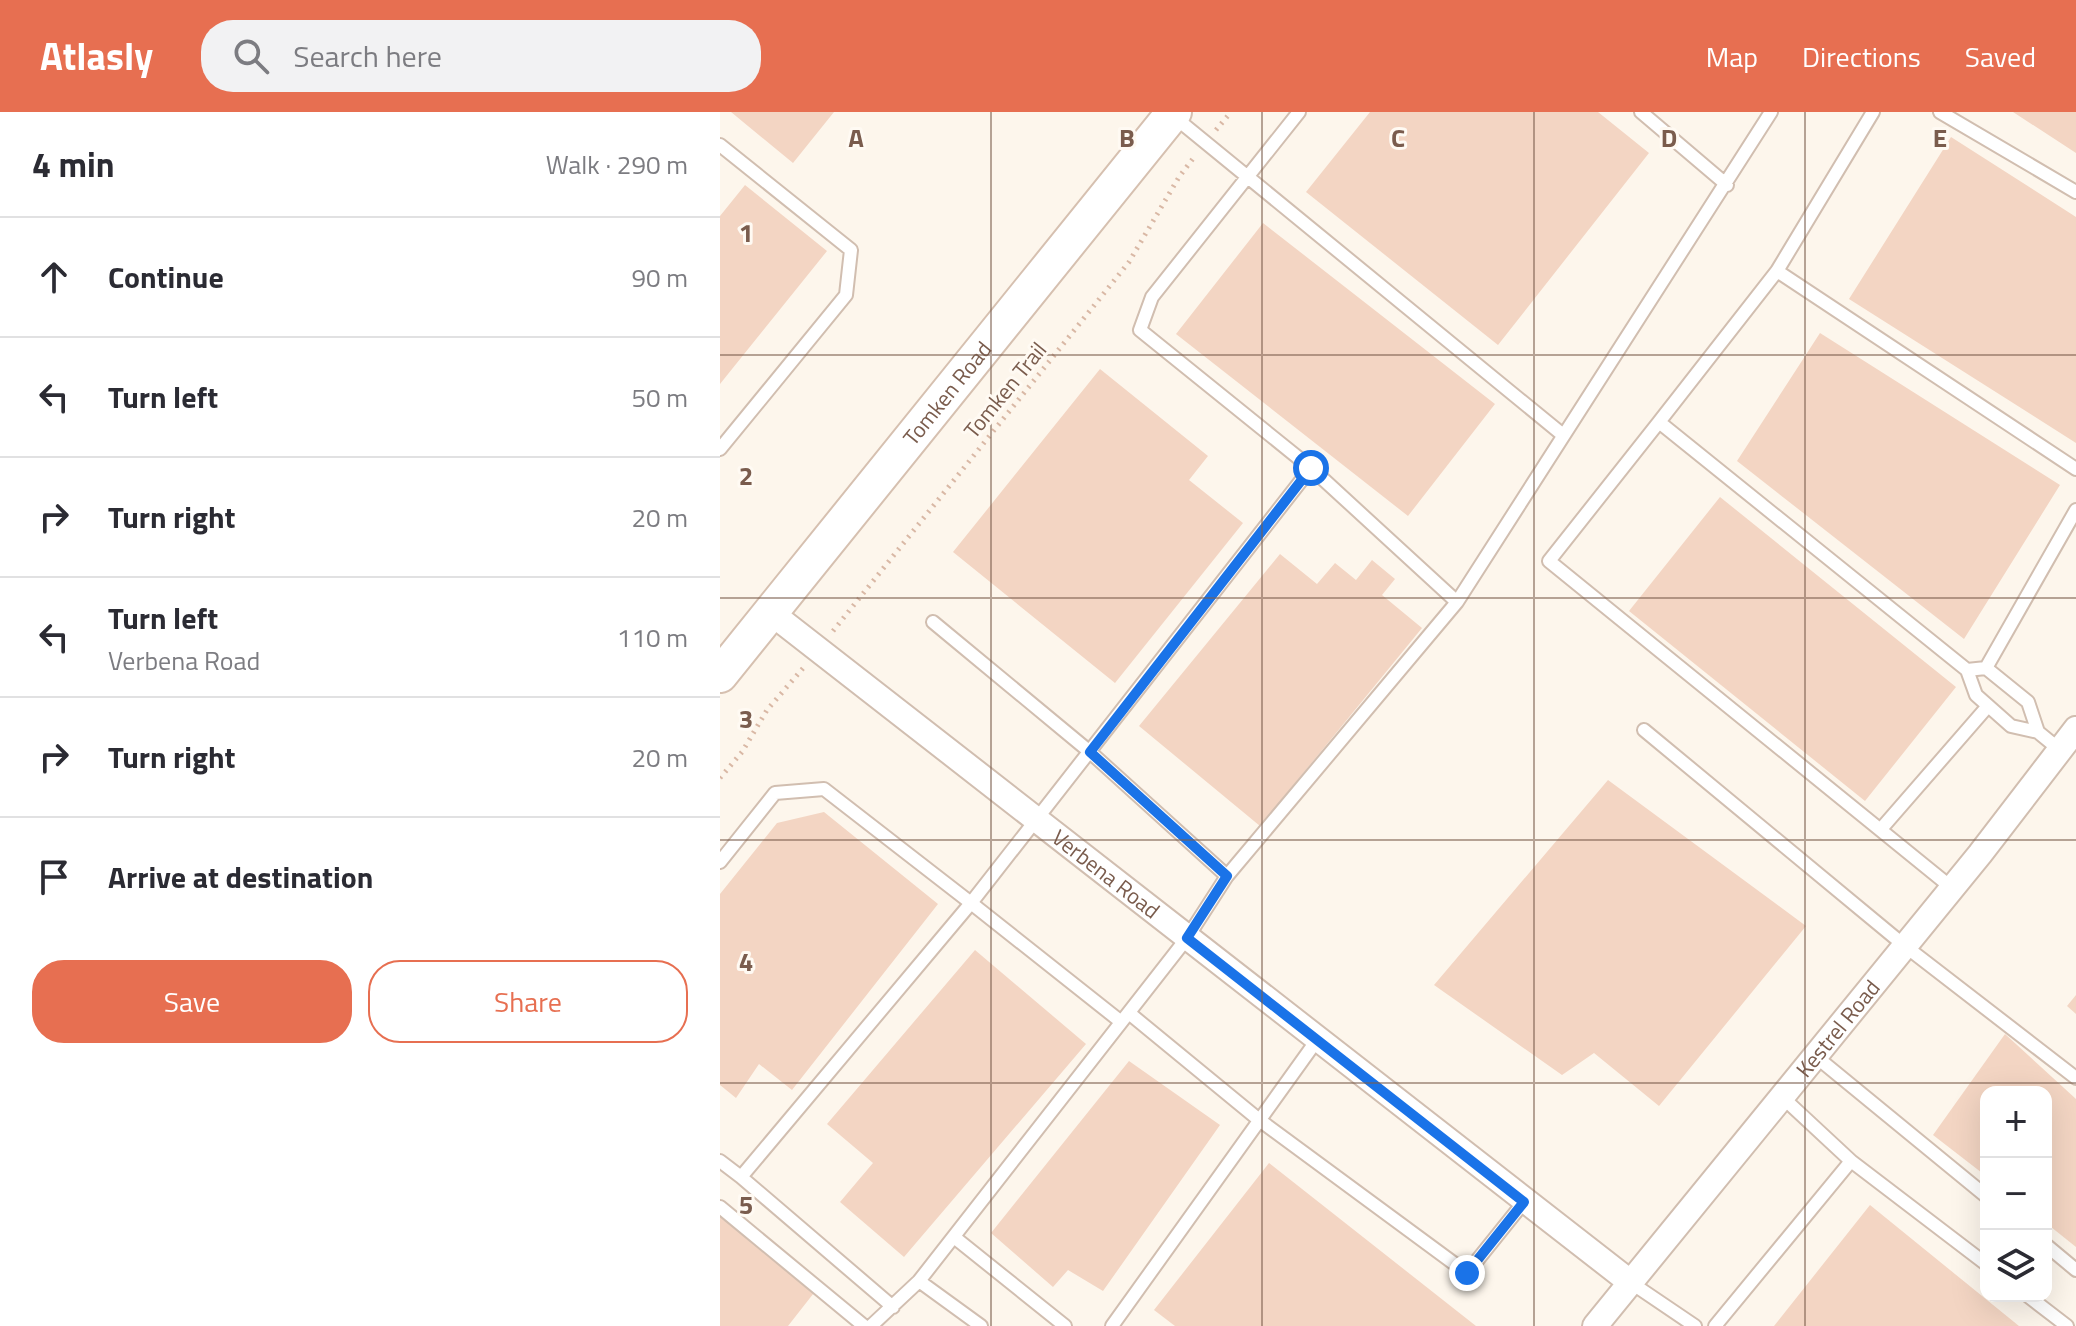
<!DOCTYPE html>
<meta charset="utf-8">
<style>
body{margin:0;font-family:"Titillium Web",sans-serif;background:#f2f2f3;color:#2b2b33}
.controls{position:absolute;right:24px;bottom:24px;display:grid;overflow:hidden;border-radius:16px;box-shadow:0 8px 32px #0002}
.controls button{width:72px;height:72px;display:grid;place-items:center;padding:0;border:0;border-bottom:2px solid #e1e1e2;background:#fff;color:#2b2b33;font:40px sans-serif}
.stop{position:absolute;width:24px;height:24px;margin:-18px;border:6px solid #1a73e8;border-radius:50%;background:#fff}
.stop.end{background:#1a73e8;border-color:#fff;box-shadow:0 2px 8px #0008}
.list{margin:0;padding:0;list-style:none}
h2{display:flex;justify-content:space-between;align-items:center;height:104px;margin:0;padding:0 32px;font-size:34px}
h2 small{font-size:26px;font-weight:400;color:#7c7c81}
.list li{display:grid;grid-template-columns:52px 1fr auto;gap:24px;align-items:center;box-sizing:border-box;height:120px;padding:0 32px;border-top:2px solid #e1e1e2}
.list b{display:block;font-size:30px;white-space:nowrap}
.list p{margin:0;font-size:26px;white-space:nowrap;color:#7c7c81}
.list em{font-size:26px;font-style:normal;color:#7c7c81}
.actions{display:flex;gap:16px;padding:24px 32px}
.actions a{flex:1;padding:18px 0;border:2px solid #e76f51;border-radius:32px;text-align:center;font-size:28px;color:#e76f51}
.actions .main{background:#e76f51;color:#fff}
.icon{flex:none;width:44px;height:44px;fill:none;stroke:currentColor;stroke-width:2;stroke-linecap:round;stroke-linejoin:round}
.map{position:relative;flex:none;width:1356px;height:1214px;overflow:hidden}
header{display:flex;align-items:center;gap:48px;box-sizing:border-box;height:112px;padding:0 40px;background:#e76f51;color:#fff}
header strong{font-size:38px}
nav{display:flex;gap:44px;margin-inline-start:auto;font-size:28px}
.search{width:560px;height:72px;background:#f2f2f3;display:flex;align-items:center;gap:20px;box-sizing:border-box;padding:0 28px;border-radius:32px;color:#7c7c81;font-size:30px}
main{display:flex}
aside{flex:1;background:#fff}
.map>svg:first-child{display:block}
.building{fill:#f3d5c3}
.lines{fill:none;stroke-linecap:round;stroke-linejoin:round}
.lane-casing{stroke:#d1beb0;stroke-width:16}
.street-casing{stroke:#d1beb0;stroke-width:28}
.secondary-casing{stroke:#d6c0b0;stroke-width:38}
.path{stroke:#d9b8a5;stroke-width:5;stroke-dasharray:2 6;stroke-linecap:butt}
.lane{stroke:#fff;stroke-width:12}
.street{stroke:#fff;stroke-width:24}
.secondary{stroke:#fff;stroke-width:34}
.route{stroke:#1a73e8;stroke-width:10}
.grid{fill:none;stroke:#7a5c4d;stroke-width:2;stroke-opacity:0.55}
.labels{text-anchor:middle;stroke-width:6;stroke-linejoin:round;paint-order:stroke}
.street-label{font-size:22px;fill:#7a5c4d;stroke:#fffaf3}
.grid-label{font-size:26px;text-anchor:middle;font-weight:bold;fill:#7a5c4d;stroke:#fffaf3;stroke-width:6;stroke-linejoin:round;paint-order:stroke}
</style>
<header>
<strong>Atlasly</strong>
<div class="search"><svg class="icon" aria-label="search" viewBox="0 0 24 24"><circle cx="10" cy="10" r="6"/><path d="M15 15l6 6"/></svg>Search here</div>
<nav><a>Map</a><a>Directions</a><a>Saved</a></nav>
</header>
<main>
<aside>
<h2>4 min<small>Walk · 290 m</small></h2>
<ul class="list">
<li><svg class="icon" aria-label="ahead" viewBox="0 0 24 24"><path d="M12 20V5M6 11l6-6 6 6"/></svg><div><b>Continue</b></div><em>90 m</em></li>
<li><svg class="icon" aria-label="left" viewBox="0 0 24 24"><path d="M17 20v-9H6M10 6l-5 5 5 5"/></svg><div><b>Turn left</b></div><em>50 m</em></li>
<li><svg class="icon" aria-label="right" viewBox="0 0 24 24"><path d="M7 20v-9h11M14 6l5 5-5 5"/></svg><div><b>Turn right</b></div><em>20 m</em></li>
<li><svg class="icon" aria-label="left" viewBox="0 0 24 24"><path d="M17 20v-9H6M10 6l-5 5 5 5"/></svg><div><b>Turn left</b><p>Verbena Road</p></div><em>110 m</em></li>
<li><svg class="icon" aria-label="right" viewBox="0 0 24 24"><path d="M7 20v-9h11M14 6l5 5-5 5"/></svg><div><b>Turn right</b></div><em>20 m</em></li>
<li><svg class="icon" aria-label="arrive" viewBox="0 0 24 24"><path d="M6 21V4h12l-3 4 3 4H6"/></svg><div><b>Arrive at destination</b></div></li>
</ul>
<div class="actions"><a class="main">Save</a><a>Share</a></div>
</aside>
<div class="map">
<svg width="1356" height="1214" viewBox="0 0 1356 1214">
<rect width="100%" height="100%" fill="#fdf6ec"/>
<path class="building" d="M11,0H114L73,51Z
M650,0H878L929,41L778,233L586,80Z
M1293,0H1356V41Z
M1231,25L1356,105V331L1129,187Z
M25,73L107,139L0,272V104Z
M543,111L775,292L688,404L456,222Z
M1100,221L1340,373L1244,527L1017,349Z
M380,257L488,344L469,368L523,411L395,571L233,440Z
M1000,385L1236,575L1145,689L909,499Z
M560,442L597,472L615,451L636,468L652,448L675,467L662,483L702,516L540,714L419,614Z
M888,668L1086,814L939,994L874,941L842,963L714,873Z
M104,700L218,792L72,978L39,952L16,986L0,973V782L57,711Z
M255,838L366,932L184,1145L120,1090L153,1051L107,1012Z
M1356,883V902L1347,894Z
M1285,922L1356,987V1135L1326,1111V980H1266V1064L1213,1023Z
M409,949L500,1013L383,1179L348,1158L333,1175L271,1121Z
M549,1051L756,1214H455L434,1198Z
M1150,1093L1299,1214H1054Z
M0,1103L97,1177L68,1214H0Z"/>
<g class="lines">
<defs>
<path id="lane" d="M921,0L1007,73
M1220,0L1356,80
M452,3L843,323
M0,33L131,138L126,183L0,337
M1057,159L1356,357
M939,310L1057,159L1153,0
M737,490L1051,0
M213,510L370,640L507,764
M1266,556L1356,398
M924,618L1185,834L1356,966
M1318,620L1308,590L1266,556L1247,558L1256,583L1291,614L1318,620L1340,638
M1161,717L1268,594
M0,750L55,681L104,677L251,791L21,1065L0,1049
M1232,776L829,449L939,310L1247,558
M409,901L538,1007L747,1161L804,1090
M400,909L251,791L591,356L420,218L432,185L579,0
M1094,943L1266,1084
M1131,1049L1266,1152
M21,1065L173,1195
M0,1095L144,1214
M234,1125L345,1214
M1326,1133L1356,1158
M199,1169L261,1214
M910,1170L975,1214
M1308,1184L1347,1214
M151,1214L199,1169L467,826L507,764L737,490L591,356
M392,1214L597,928
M995,1214L1131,1049L1060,983"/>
<g id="street">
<path id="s1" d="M50,500L910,1170"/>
<path id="s2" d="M875,1214L1260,742L1356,617"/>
</g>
<g id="secondary">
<path id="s3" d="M0,563L454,0"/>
</g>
</defs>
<use href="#lane" class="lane-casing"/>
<use href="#street" class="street-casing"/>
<use href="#secondary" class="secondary-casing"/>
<path class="path" d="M496,18L511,0
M113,519L409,150L459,65L475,44
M0,666L22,640L47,598L84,555"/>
<use href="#lane" class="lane"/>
<use href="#street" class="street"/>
<use href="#secondary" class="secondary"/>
</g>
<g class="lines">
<path class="route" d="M591,356L370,640L507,764L467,826L804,1090L747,1161"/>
</g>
<path class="grid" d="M271,0V1214M542,0V1214M814,0V1214M1085,0V1214M0,243H1356M0,486H1356M0,728H1356M0,971H1356"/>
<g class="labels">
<g class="street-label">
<text transform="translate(285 278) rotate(-51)" y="8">Tomken Trail</text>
<text dy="8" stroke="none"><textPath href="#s3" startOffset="362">Tomken Road</textPath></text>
<text dy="8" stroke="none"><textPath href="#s1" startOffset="426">Verbena Road</textPath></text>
<text dy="8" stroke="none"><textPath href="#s2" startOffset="384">Kestrel Road</textPath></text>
</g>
</g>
<g class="grid-label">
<text x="136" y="35">A</text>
<text x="407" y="35">B</text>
<text x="678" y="35">C</text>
<text x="949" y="35">D</text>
<text x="1220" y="35">E</text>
<text x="26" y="130">1</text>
<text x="26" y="373">2</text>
<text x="26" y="616">3</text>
<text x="26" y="859">4</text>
<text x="26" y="1102">5</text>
</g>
</svg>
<div class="controls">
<button>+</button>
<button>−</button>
<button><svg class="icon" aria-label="layers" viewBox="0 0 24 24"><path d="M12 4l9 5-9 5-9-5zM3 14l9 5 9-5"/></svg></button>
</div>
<div class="stop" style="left:591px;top:356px"></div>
<div class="stop end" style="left:747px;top:1161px"></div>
</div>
</main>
